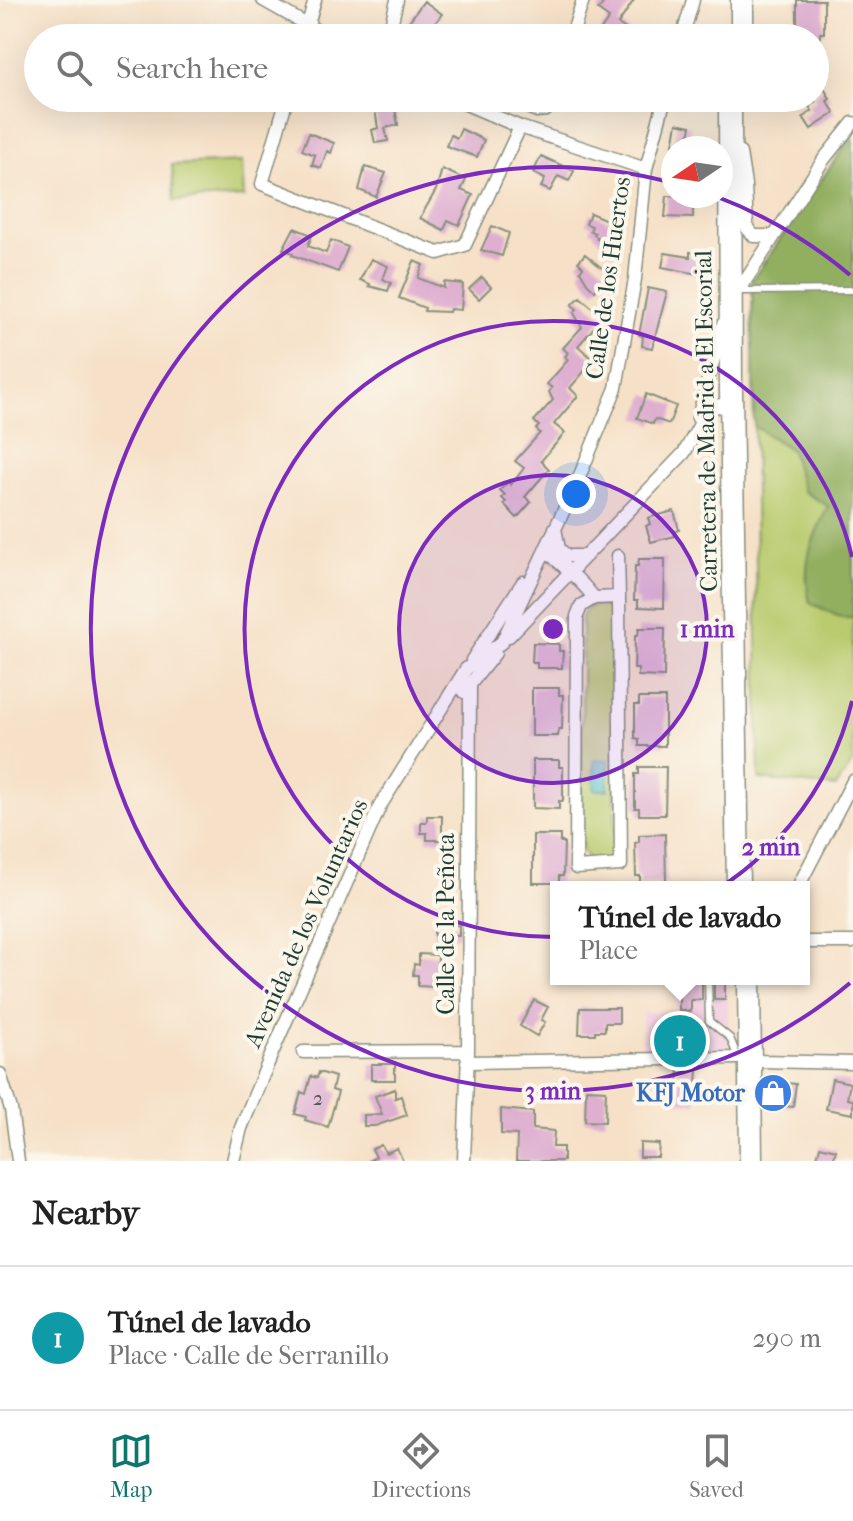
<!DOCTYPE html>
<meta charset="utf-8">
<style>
body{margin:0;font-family:"IM FELL French Canon",serif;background:#f2f2f2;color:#222}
.compass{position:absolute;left:661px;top:136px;width:72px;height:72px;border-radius:50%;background:#fff;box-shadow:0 8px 32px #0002;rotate:257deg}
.you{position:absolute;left:576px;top:494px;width:28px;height:28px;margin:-20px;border:6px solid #fff;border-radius:50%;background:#1a73e8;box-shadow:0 0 0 12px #1a73e833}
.badge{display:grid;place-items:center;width:52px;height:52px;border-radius:50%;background:#0f766e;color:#fff;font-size:26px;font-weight:700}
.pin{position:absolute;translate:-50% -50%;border:4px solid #fff;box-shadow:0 2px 8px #0006}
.popup{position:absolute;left:550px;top:881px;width:260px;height:104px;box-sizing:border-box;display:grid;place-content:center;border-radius:0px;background:#fff;filter:drop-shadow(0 2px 6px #0005);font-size:26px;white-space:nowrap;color:#767676}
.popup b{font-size:30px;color:#222}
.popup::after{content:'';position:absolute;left:50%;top:100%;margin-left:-16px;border:16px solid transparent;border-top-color:#fff}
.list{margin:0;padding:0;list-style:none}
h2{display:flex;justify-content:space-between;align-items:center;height:104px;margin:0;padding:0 32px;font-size:34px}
h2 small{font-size:26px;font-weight:400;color:#767676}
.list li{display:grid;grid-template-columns:52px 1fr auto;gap:24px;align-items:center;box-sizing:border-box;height:144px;padding:0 32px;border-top:2px solid #e0e0e0}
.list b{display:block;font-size:30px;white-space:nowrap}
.list p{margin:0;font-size:26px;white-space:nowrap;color:#767676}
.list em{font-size:26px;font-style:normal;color:#767676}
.icon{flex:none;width:44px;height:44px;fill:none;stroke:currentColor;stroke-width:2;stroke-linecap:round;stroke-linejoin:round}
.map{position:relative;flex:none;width:853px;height:1161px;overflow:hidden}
.search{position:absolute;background:#fff;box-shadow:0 8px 32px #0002;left:24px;right:24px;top:24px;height:88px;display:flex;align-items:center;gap:20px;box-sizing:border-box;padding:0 28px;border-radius:44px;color:#767676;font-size:30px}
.sheet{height:248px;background:#fff}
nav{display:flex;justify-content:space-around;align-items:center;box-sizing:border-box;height:112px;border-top:2px solid #e0e0e0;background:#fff;font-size:22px;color:#767676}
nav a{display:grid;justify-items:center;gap:4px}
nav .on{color:#0f766e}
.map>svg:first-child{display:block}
.built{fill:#f2cfe1}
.green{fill:#b9cb6e;stroke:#6c8451;stroke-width:2}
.forest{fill:#92af61;stroke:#58764a;stroke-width:2}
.water{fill:#4ebcc4;stroke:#367c7c;stroke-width:2}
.building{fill:#deafd0}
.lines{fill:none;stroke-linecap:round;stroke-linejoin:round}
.lane-casing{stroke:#8a8f7e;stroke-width:9}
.street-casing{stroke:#8a8f7e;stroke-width:15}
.highway-casing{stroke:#8a8f7e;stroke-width:25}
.lane{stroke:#fff;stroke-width:6}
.street{stroke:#fff;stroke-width:12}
.highway{stroke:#fff;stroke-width:22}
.ring{fill:none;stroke:#7b2cbf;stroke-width:4}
.labels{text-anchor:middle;stroke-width:8;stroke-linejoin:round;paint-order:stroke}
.number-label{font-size:20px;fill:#4f5a5b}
.street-label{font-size:24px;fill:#1f3d34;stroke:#fbf7ec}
.shop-label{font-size:24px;font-weight:bold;fill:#366cbe;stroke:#fbf7ec;text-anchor:end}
.centre{fill:#7b2cbf;stroke:#fbf7ec;stroke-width:4}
.ring-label{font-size:24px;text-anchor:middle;font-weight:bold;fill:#7b2cbf;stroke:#fbf7ec;stroke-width:8;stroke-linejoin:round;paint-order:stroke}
</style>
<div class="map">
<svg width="853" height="1161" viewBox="0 0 853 1161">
<rect width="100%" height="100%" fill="#fbf7ec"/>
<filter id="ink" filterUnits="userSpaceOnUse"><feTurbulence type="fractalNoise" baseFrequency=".0125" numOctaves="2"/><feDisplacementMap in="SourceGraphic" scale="16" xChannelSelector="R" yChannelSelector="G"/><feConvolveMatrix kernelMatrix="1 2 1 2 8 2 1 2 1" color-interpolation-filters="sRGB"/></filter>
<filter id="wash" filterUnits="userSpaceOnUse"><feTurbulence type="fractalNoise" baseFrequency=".006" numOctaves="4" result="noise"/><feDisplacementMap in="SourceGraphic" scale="32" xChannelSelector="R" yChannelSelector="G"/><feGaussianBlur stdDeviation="1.8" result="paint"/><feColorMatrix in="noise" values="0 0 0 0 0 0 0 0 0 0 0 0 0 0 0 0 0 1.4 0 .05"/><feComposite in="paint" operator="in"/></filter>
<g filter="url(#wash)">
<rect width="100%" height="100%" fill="#f6e1c8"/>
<path class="built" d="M674,979H728V1050H642V1013L675,1011Z"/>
<path class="green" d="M853,134V762L836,787L759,779L752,280Z
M242,162L244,197L174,201L172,165Z
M598,604L609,608L615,617V848L607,862L591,863L582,850V617L587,608Z"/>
<path class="forest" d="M853,134V617H842L810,603C801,563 811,542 828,506L803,491L791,450L754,426L752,280Z"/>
<path class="water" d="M594,760H609L608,790H594Z"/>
<g id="blocks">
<path class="building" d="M606,0H634L618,24L629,31L624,38H595L609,18L598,10Z
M797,0H824V33H820V38H797Z
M424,1L442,14L424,38H397Z
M824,88L830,99L827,101L835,113L811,129L803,117L812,111L809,106L815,102V94Z
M376,98H393L398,125L385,128L388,141L375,143L372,130L378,128L375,110L378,109Z
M677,123L691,126L687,147L673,145Z
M461,129L484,140L477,157L446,146L451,135L457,138Z
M309,133L334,143L331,153L327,151L321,168L312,165L315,155L302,150Z
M541,156L574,171L569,181L558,176L550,191L541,187L545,179L533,173Z
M365,167L386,173L376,197L359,190Z
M442,169L466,180L461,190L473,195L459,225L448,220L444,230L420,218L436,190Z
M667,196H693V218L665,217Z
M590,213L619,225L611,245L597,239L599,238L594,235L595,233L590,231L592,226L586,224Z
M492,226L509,233L502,256L481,250Z
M294,228L312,235L308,246L326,253L331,240L348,247L338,272L292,255L293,253L283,249Z
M690,252L702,254L698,274L662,267L665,253L690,257Z
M585,254L609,274L595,291L587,283L580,271L583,267L578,262Z
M371,259L388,266L383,279L391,283L388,291L369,286L370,284L360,280Z
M414,261L423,265L418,278L444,288V282L463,284L461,310L450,309L449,312L424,311L425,308L399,298Z
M482,277L491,287L479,299L469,289Z
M648,288L667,292L652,348L642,346L643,336L639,335Z
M580,297L603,317L578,346L594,360L570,388L578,396L554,424L565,433L541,461L549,469L525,497L531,502L517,518L504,504L506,502L502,498L505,495L500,490L508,482L511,485L524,468L515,461L540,433L536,429L539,426L534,421L553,400L549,392L552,388L547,384L568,360L565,356L568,353L563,348L582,327L574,313L577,309L572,305Z
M646,394L676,406L669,424L655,419L653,424L637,418Z
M674,511L679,530L674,532L675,536L651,542L646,526L650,524L648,518Z
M639,559H665L664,608L638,607V600H634L635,566H638Z
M639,628H665L664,677L638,676V669H634L635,635H638Z
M533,643L559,644V651H563L562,668H537V663H532Z
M532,688H559V695H563L562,729H559L558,736H532Z
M639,698H665V746H639V739L635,738V705H639Z
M533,760H559V767H563V801H559V809L533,808Z
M639,767H666L665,815H639V808H635V774H639Z
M427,816H442V840H427V833H421V822H427Z
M665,834L666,883L640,884V876H636L635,843L639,842V835Z
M533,835H560V842H564L563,876H559V883H533Z
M459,925V936L434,935V926Z
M419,954L438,955L437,987L418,986V975H413L414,964L419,965Z
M683,979H702V1000H691V1011H679V986L683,987Z
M714,979H725V1000H714Z
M534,1000L548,1007L541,1020L545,1022L537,1036L520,1026Z
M580,1008H619V1023H605V1031H595V1034H579Z
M664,1035H696V1046H664Z
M371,1064H395V1080H371Z
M679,1068H698L696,1103L677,1102Z
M319,1072L335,1077L332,1090L338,1092L328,1127L305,1120L306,1117L295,1114L301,1092L306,1094L311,1076L317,1078Z
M832,1079L850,1083L847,1099L853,1100V1114L826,1109Z
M785,1083L796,1084L793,1107L782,1106Z
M395,1089V1098L401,1096L407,1115L375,1126H364V1115L382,1114L375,1096Z
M586,1089L606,1090L605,1122L585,1121Z
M501,1109L533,1112V1129L554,1131L553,1147H563V1161H516L517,1135L501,1134Z
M640,1143L659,1144L658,1157H640Z
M381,1145L386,1153L397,1148L403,1161H368L376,1157L372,1149Z
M820,1146L836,1150L833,1161H816Z"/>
</g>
</g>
<g filter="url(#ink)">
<use href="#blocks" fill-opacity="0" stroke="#8a8f7e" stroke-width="2"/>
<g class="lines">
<defs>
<path id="lane" d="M742,291L853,290
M708,979L709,1021L730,1038L738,1058"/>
<path id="street" d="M263,0L330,38
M304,38L315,0
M388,38L397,0
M571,38L583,0
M682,38L693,0
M287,98L262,184L438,253L465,245L520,127
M452,98L520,127L646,169
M505,98L537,111L546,110L553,98
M740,153L745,185L747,228L754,236H772
M742,286L824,159L853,123
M698,418L723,324
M555,528L559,549L567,556H586
M545,549C562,566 580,578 594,598L581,606L577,616L576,868L621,865L619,597L594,598
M618,556L619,597
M509,636L684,453L708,410L720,405L730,413
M472,660L523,582
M464,692L495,653
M798,887L853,781
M804,942H853
M303,1052L468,1051
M749,1054L760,1061L853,1063
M467,1062L738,1058
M0,1074L11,1109L18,1161
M233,1161L241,1128L273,1051L380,806L466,669L502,642L578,480L616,388L635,279L646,169L665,98
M464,1161L468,1051L470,686"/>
<path id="highway" d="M742,38V0
M730,98L731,391L738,887
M749,979L751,1161"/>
</defs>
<use href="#lane" class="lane-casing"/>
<use href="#street" class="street-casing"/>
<use href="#highway" class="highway-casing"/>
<use href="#lane" class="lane"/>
<use href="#street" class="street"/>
<use href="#highway" class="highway"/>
</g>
</g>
<circle cx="553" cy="629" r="154" fill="#7b2cbf" fill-opacity=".12"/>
<g class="ring">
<circle cx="553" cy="629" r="154"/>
<path d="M852 701A308 308 0 1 1 852 557"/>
<path d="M850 983A462 462 0 1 1 673 183M715 196A462 462 0 0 1 850 275"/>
</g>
<defs>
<symbol id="shop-disc" viewBox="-11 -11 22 22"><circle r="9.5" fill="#3f7fe0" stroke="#fbf7ec"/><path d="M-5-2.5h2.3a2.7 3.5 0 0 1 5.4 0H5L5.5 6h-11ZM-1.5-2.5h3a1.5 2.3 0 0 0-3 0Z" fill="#fff"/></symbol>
</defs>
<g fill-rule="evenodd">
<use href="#shop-disc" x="751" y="1071" width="44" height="44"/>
</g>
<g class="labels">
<g class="number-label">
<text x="318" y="1105">2</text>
</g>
<g class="street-label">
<text transform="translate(608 278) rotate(-82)" y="8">Calle de los Huertos</text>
<text transform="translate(706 421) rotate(-91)" y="8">Carretera de Madrid a El Escorial</text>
<text transform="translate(306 923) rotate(-66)" y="8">Avenida de los Voluntarios</text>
<text transform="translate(446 924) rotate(-90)" y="8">Calle de la Peñota</text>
</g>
<g class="shop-label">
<text x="745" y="1101">KFJ Motor</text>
</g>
</g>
<circle cx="553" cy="629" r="12" class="centre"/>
<g class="ring-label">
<text x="707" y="637">1 min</text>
<text x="771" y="855">2 min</text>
<text x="553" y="1099">3 min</text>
</g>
</svg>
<svg class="compass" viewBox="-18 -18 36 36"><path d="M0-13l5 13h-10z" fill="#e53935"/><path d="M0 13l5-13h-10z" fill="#767676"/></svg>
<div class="you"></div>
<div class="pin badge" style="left:680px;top:1041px;background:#0f9aa8">1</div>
<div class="popup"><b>Túnel de lavado</b>Place</div>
<div class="search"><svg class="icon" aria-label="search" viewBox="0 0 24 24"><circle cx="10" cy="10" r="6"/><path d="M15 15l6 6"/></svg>Search here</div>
</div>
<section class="sheet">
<h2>Nearby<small></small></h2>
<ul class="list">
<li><span class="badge" style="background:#0f9aa8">1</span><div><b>Túnel de lavado</b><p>Place · Calle de Serranillo</p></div><em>290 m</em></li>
</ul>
</section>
<nav>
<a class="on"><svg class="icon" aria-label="map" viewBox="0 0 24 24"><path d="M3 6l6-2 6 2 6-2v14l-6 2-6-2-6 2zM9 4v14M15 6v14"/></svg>Map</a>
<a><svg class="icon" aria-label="directions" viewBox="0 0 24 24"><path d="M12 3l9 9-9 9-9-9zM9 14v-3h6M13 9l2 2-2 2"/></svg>Directions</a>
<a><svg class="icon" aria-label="saved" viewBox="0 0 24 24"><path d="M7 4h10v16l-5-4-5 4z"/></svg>Saved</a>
</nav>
